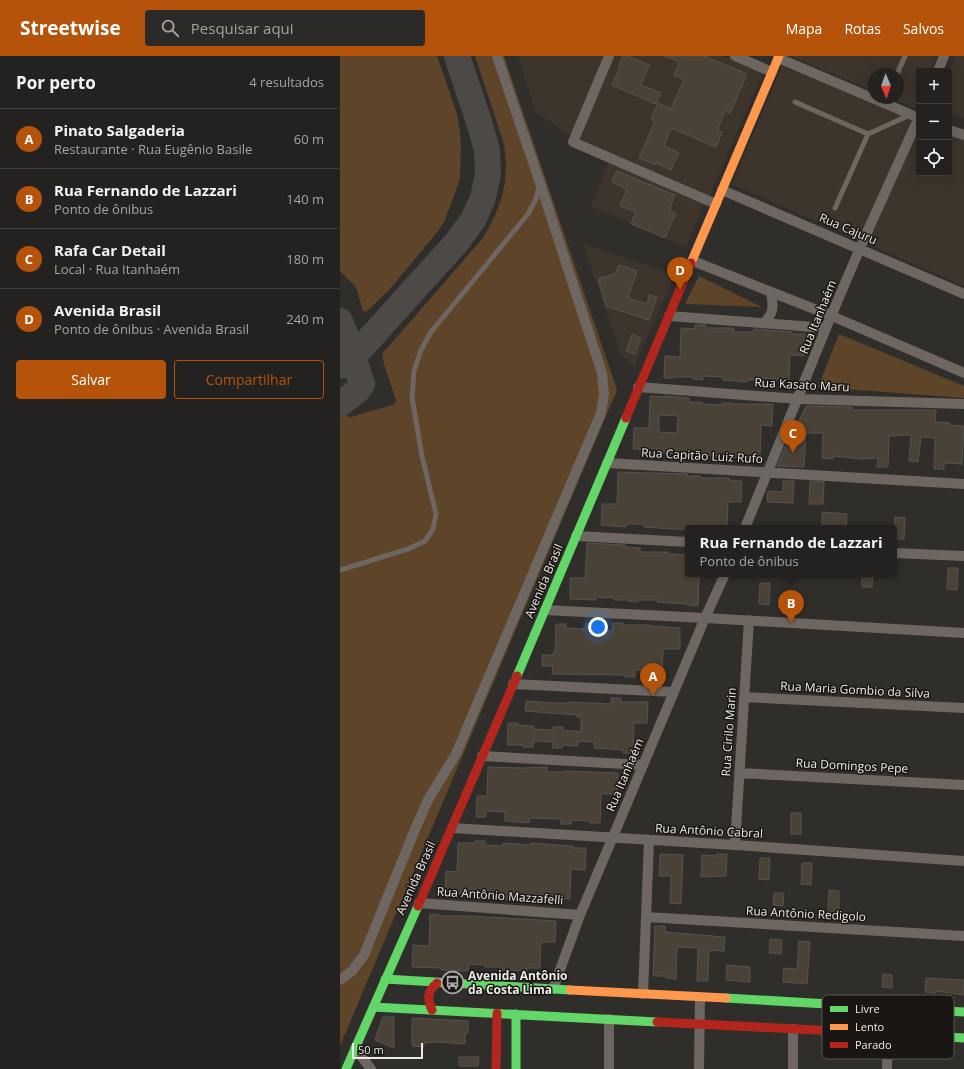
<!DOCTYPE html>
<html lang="pt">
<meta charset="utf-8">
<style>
body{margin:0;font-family:"Open Sans",sans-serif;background:#2c2a29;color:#f1f3f6}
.controls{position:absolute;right:12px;top:12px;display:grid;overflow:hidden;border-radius:4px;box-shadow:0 4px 16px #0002}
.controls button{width:36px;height:36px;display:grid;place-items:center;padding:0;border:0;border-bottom:1px solid #413f3e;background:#242220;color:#f1f3f6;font:20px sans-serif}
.compass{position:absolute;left:528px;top:12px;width:36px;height:36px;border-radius:50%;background:#242220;box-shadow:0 4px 16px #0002;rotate:178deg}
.scale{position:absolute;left:12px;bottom:10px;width:71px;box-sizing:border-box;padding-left:4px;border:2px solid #ece9e6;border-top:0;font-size:11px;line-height:14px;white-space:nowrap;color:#ece9e6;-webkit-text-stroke:3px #191614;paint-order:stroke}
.you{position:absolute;left:258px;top:571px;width:14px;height:14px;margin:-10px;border:3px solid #fff;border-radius:50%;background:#1a73e8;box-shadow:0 0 0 6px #1a73e833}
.badge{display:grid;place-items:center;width:26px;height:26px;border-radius:50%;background:#b45309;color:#fff;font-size:13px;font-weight:700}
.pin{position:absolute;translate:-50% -33px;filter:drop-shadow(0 1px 2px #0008)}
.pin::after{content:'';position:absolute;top:21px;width:14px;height:12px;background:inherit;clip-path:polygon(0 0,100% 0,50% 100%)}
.popup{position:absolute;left:345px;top:469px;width:212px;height:52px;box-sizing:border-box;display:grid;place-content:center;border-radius:4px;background:#242220;filter:drop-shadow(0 1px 3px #0005);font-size:13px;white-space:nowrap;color:#a3a4a5}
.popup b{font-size:15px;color:#f1f3f6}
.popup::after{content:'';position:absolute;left:50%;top:100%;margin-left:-8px;border:8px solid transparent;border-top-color:#242220}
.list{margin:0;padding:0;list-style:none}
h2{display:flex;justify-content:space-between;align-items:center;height:52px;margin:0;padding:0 16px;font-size:17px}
h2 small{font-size:13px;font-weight:400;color:#a3a4a5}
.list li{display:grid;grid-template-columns:26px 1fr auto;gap:12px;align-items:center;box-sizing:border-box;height:60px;padding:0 16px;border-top:1px solid #413f3e}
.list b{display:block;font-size:15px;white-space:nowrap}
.list p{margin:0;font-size:13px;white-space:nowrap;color:#a3a4a5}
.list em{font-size:13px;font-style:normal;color:#a3a4a5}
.actions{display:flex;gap:8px;padding:12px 16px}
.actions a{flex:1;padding:9px 0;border:1px solid #b45309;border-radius:4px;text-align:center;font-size:14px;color:#b45309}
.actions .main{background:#b45309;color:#fff}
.icon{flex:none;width:22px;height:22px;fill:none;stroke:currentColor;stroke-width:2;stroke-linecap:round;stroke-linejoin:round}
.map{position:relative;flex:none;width:624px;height:1013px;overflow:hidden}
header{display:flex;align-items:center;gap:24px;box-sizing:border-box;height:56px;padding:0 20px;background:#b45309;color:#fff}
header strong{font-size:19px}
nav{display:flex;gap:22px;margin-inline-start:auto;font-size:14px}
.search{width:280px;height:36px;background:#2c2a29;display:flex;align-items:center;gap:10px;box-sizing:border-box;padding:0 14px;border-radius:4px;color:#a3a4a5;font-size:15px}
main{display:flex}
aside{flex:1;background:#242220}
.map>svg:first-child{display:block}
.built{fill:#3d342c}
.green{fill:#5e4429}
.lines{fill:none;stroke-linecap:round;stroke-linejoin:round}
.taxiway{stroke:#4c4946;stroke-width:26}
.building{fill:#4a4237;stroke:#555351;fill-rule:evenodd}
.lane{stroke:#6e6761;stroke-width:5}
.street{stroke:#6e6761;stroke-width:10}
.fast{stroke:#63d668;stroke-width:9}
.slow{stroke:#ff974d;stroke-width:9}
.jam{stroke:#b3261e;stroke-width:9}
.labels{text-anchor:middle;stroke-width:3;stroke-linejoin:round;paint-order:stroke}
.street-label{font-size:12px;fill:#ece9e6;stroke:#191614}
.poi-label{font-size:12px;font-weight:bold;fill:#ece9e6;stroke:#191614;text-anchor:start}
.key{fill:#191614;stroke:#585553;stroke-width:1}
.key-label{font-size:11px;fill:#ece9e6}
</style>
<header>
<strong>Streetwise</strong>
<div class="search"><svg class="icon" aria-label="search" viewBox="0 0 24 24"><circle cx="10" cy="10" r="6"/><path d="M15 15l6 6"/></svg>Pesquisar aqui</div>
<nav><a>Mapa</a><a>Rotas</a><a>Salvos</a></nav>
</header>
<main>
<aside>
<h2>Por perto<small>4 resultados</small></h2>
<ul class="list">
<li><span class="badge">A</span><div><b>Pinato Salgaderia</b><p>Restaurante · Rua Eugênio Basile</p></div><em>60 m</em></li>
<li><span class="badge">B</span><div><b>Rua Fernando de Lazzari</b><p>Ponto de ônibus</p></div><em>140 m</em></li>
<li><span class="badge">C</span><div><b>Rafa Car Detail</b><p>Local · Rua Itanhaém</p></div><em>180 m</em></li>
<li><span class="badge">D</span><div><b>Avenida Brasil</b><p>Ponto de ônibus · Avenida Brasil</p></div><em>240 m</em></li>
</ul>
<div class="actions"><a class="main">Salvar</a><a>Compartilhar</a></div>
</aside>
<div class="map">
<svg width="624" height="1013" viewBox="0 0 624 1013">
<rect width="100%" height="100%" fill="#302e2b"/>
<path class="built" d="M178,0H384L423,17L369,141L237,84L196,56Z
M450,0H597L591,15H579V43L575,52L551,42H558V18H534V35Z
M616,0H624V62L609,56V15Z
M442,10L579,65V117H609V78L624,84V230L392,128Z
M269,105L364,148L346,191L251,150Z
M243,188L335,219L294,311L281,298Z"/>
<path class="green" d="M0,0H97L117,58L120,75L121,92L120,123L105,164L99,174L50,233L26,256L23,255L16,231L0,215Z
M135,0H164L277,334L0,990V355L5,353L8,361H11L55,348L56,344L44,308L42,298L143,182L153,164L161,144L165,127L166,107L164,88Z
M359,220L422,251L345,248Z
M499,278L624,330V342L478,331Z"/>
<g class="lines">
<path class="taxiway" d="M0,265L8,285L22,328L17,335L0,348
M0,310L4,309L14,300L116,187L133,164L143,142L148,118L147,94L139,66L117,0"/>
</g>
<path class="building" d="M283,0H288L309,9L301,29L321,37L316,48L272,29L280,10H279Z
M324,0H364L407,18L390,57L385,55L377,74L382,76L376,91L331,72L324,90L339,97L331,114L316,107L315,109L299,102L315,65L311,63L318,47L331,53L344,23L334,19L340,6Z
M277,115L335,139L329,154L336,157L325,182L291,168L296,156L280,150L287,133L272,126Z
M279,209L297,215L288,242L307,248L309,239L317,241L309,264L266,250L258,223L275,218Z
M355,269H366V272H394V276H413L414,273L452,276V278H465L464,300L450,299L449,324L422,322V324H407V326L383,324V321L363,320V324L353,323V321H334V322H324L325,300L340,301L341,272L355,273Z
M292,278L301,282L295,298L286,295Z
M310,340L325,341V340L349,342V346H362V348L382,349V347H392V348H433L432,370L421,369L420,402L378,401V400L352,398L306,396V394L293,393L294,372H309ZM319,359L338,360L337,377L319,376Z
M466,350L512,351V354H596L595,366L610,367L609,369L624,370L622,408L604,407V413H594L595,382L581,381L578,406L569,405L571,379L549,380L548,411H537L538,402L522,403L493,400V403L482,402L483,377H466L464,411L437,410L447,386H449Z
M278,416L347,418V420H360V422H389V424L402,425L401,446H388L387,472H348V474L304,471V468H286V471L261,469L262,448H277Z
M443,425H454L453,447L427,446L428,435L443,436Z
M470,425L484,426L483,448H469Z
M482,456L507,458L506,472H482Z
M555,461L565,462L564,483H554Z
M247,487L285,489V491L300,492V496H328V498L348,499V518H359L358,550L347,549V548L317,546L318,544H298V546L288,545V544H274V542L256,541V544L230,543V522H245Z
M608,512H618L617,534L607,533Z
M522,518H533L532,531H522Z
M420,527H430L429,549L419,548Z
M246,567L256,568L255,574L273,575V567H283V569H311V570L340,572V593H323L322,621H312V615L295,614V621H285V619L212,618L213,610H202V599H213V597H215L216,568H226V572L245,573Z
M271,642H281V646H308L307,667H294L293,697H283V694L254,692L255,686L238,685V690L223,689L222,692H212L213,686L194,685L193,691H183V689H167L168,667H178V669L194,670V673L213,674V671H223V674L241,676V661H237L238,659L185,655L186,645L215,647H229V646L271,648Z
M148,711L183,712L207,711V716H225V715L278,717L277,738H261L260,767H250V765L231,764V768H221V763L190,762L189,767L165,765V756L146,755V761H136L137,740H147Z
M451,757H461V778H451Z
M135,785H145V789L163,790V787L191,789V787L233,790V792H246L245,814L231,813L230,843L205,842V839L187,838V844L162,843V841H148V838L105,837L106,815L117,816L118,787H135Z
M320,798L343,799L341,848L330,847L331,820H319Z
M377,798H387L386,820L361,821L362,799L377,800Z
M420,802H430L429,824L419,823Z
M462,807H472L471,829L461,828Z
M489,834L499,835V856H488Z
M434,837H444L443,850L433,849Z
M90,858L100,859V860H128L216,865L215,886H201L200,912H187V915L170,914V915H160V911H145V909L129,908L128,915L101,914V912L72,911L73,889L89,890Z
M315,870H325V876L385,881L384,895L369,894L368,925H357L358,892L337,891L336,923L326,922V920H313Z
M430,883L442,884L441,898L429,897Z
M459,885L470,886L467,928L443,926L444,912L457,913Z
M387,909L410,911V926L386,924Z
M543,918L552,919V932L542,931Z
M586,922L624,924V939L596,935V937L585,936Z
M43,961H54V992L35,984Z
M72,962L128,965V977H125V988L98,986L84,987V991L72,990Z
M119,1001H139L138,1010H119Z"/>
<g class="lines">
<path class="lane" d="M557,18L565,0
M455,46L528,78L570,59
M495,152L528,78
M0,514L68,493L85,485L93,473L96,458L82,400L72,342L74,315L81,294L91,276L188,158L196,143L199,130"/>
<path class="street" d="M269,0L233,86L376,148
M395,0L432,16
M438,2L579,62
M598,15L604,0
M609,74L624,79
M382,134L624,238
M353,205L492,260L624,317
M329,260L486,272
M424,267C435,256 433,249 431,236
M298,331L459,343L624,348
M267,407L624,428
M405,472L486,272L520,192L579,61
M236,480L348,486
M554,497L624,500
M205,554L365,562L624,577
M173,628L334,636
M404,641L624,652
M142,700L303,709
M399,717L624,729
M112,772L395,789L624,805
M395,789L409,564
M79,847L240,859
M306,861L624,880
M0,924L12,915L24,899L76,771L88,744L116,698L261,357L264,338L262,317L200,127L157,0
M213,933L240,859L365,562L385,518
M303,938L309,785
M15,992L31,1013
M269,1013V963
M359,1013L360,941
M453,1013V973
M547,1013L548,978"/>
<path class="fast" d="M177,620L286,362
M45,923L230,934
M386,942L624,956
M33,951L317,966
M176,958V1013
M536,977L624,982
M6,1013L78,850"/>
<path class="slow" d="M351,207L439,0
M230,934L386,942"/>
<path class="jam" d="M286,362L351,207
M78,850L177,620
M92,954C87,942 87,936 97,927
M317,966L536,977
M156,1013L157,957"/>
</g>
<defs>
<symbol id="bus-ring" viewBox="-11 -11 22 22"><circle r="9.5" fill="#191614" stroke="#aaa8a5" stroke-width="1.5"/><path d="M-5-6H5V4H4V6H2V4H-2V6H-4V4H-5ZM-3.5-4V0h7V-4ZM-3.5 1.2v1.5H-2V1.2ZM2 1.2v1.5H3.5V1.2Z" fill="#aaa8a5"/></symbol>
</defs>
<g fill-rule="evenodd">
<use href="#bus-ring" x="100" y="914" width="25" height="25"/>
</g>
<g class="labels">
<g class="street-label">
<text transform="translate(508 173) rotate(23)" y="4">Rua Cajuru</text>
<text transform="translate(478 261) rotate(-68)" y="4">Rua Itanhaém</text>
<text transform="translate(462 329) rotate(3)" y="4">Rua Kasato Maru</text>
<text transform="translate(362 400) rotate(3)" y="4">Rua Capitão Luiz Rufo</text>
<text transform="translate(204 525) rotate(-67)" y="4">Avenida Brasil</text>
<text transform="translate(515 634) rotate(3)" y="4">Rua Maria Gombio da Silva</text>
<text transform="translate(389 676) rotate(-86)" y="4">Rua Cirilo Marin</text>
<text transform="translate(512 710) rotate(3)" y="4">Rua Domingos Pepe</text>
<text transform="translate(285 719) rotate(-67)" y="4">Rua Itanhaém</text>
<text transform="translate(369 775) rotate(3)" y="4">Rua Antônio Cabral</text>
<text transform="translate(76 822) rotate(-66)" y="4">Avenida Brasil</text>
<text transform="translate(160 840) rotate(4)" y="4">Rua Antônio Mazzafelli</text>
<text transform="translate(466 858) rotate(3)" y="4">Rua Antônio Redigolo</text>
</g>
<g class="poi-label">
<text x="128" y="924">Avenida Antônio<tspan x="128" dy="14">da Costa Lima</tspan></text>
</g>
</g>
<rect x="482" y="939" width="132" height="64" rx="6" class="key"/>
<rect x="490" y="950" width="18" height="6" fill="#63d668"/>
<rect x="490" y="968" width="18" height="6" fill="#ff974d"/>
<rect x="490" y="986" width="18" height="6" fill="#b3261e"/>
<g class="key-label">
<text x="515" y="957">Livre</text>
<text x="515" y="975">Lento</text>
<text x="515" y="993">Parado</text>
</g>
</svg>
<div class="controls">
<button>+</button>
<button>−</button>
<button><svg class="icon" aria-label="locate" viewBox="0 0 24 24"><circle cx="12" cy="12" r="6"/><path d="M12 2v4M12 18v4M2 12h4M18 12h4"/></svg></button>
</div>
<svg class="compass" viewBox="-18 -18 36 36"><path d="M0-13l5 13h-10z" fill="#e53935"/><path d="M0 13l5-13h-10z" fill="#a3a4a5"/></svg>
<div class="scale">50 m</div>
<div class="you"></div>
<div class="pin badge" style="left:313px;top:640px">A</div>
<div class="pin badge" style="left:451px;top:567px">B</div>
<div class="popup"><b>Rua Fernando de Lazzari</b>Ponto de ônibus</div>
<div class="pin badge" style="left:453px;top:397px">C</div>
<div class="pin badge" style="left:340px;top:234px">D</div>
</div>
</main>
